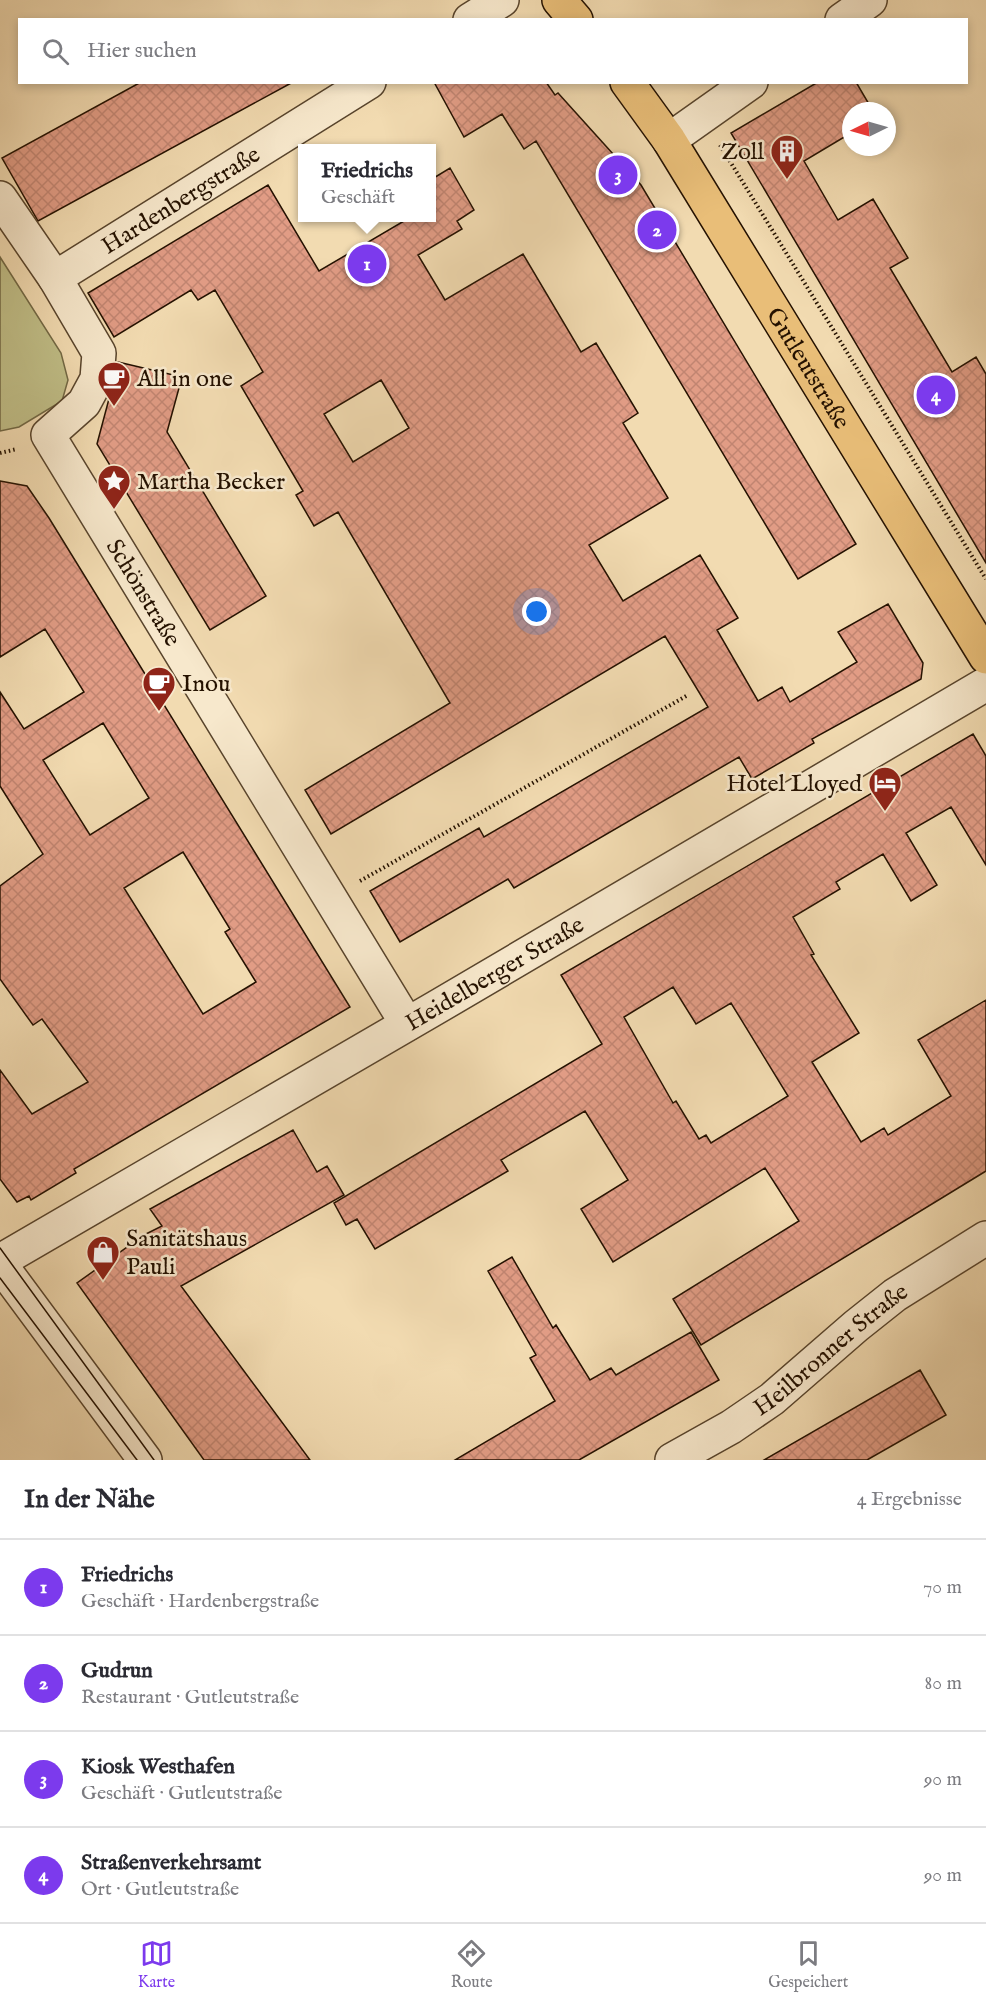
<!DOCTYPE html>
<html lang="de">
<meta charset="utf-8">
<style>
body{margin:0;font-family:"IM FELL English",serif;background:#f7f7f7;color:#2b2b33}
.compass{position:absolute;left:842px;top:102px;width:54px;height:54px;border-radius:50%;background:#fff;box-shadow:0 3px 9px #0003;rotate:265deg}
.you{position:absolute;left:537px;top:612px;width:21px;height:21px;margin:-15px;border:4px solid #fff;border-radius:50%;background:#1a73e8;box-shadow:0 0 0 9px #1a73e833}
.badge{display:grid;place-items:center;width:39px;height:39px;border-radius:50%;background:#7c3aed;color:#fff;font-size:20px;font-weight:700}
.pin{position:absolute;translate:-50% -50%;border:3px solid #fff;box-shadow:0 2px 6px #0006}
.popup{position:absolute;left:298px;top:144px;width:138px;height:78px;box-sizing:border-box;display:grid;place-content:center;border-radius:0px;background:#fff;filter:drop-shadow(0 2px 4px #0005);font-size:20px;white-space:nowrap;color:#7c7c81}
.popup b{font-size:22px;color:#2b2b33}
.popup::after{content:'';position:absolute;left:50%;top:100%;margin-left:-12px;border:12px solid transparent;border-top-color:#fff}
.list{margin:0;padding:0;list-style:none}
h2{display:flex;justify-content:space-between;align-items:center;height:78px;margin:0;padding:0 24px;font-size:26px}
h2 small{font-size:20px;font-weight:400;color:#7c7c81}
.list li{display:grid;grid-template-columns:39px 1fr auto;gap:18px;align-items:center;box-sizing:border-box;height:96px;padding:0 24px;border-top:2px solid #e1e1e2}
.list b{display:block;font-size:22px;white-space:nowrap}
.list p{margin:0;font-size:20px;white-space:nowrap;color:#7c7c81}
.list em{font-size:20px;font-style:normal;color:#7c7c81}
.icon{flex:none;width:33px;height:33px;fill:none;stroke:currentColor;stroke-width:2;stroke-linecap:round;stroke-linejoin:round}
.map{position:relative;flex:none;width:986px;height:1460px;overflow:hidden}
.search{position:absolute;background:#fff;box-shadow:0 3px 9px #0003;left:18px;right:18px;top:18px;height:66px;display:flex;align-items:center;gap:15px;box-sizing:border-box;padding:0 21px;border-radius:0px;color:#7c7c81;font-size:22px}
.sheet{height:462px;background:#fff}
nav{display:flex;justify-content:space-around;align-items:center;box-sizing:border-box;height:84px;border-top:2px solid #e1e1e2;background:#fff;font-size:16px;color:#7c7c81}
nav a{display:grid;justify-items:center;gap:3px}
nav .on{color:#7c3aed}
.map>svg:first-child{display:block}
.green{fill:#c0be87;stroke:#726844;stroke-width:1.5}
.building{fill:url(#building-cross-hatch);stroke:#241100;stroke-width:1.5;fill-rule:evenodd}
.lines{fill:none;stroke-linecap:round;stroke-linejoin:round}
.minor-casing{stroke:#58442c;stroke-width:36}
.major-casing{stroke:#241100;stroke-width:36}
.path{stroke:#241100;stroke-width:4;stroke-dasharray:1.5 3;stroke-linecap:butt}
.minor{stroke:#f7e8cc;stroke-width:33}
.major{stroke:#e9be78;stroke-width:33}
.tram{stroke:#241100;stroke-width:1.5}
.labels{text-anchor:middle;stroke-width:5;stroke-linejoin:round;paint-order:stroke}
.poi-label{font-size:24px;fill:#241100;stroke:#f7e8cc;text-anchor:start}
.street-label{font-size:24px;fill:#241100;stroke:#f7e8cc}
</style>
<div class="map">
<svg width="986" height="1460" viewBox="0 0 986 1460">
<defs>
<pattern id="building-cross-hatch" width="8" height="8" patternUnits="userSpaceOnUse" patternTransform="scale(1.5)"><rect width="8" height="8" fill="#e19c85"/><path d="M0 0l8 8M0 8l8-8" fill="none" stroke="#c18571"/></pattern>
</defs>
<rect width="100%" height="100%" fill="#f2dbb1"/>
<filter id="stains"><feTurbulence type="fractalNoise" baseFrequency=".00333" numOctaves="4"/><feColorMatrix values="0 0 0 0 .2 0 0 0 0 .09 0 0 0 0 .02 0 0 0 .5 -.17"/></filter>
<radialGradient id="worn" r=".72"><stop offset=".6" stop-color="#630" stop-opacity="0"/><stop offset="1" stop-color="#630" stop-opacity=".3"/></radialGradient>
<path class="green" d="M0,257L61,353L68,380L62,401L19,427L0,431Z"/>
<path class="building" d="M141,82H293L38,221L2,158Z
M434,82H546L555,95L558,93L641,185L856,544L798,579L536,141L524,149L502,114L464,137Z
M818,82H856L873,111H851V133L804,161L838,220L873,199L908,258L890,268L952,372L976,357L986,374V563L731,133Z
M450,168L474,210L457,221L462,229L418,255L445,300L523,254L581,352L596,343L638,413L623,423L668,498L589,545L623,601L700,555L738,618L717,630L758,701L782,687L790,702L857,662L838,632L888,604L923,663L921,679L812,739L814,743L752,779L739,757L514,888L508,879L400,942L370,891L479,828L484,837L708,707L665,636L331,834L305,790L450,703L338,512L314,526L296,495L303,491L241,386L263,372L215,290L198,300L191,290L114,337L88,293L268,185L319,271L409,218H432V179ZM381,380L409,428L353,462L324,414Z
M118,362L182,377L167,432L266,596L210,630L97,444L110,395L116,381Z
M0,481L27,486L49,518L350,1007L74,1169L76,1173L31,1200L29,1196L17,1202L0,1179V1070L32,1114L88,1082L42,1019L33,1025L0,979V886L43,854L0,786V692L24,729L84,692L45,629L0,657ZM103,723L149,798L90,835L43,760ZM183,852L230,929L225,932L256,982L203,1014L124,888Z
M973,734L986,756V865L951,807L906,833L937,885L911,901L883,854L836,882L840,889L793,917L814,954L811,955L859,1033L812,1062L861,1142L884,1128L888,1135L951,1096L918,1040L986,1000V1171L701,1345L673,1299L799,1221L765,1168L613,1262L581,1209L628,1180L585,1111L501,1160L508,1171L375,1249L357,1219L346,1225L334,1203L602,1044L561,975ZM673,987L696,1024L731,1003L788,1096L711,1143L706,1135L699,1139L676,1101L673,1103L624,1017Z
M293,1130L317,1172L327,1166L344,1195L181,1286L310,1460H204L77,1283L144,1235L162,1226L150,1209Z
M512,1257L553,1328L556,1325L590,1380L611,1368L616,1375L691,1332L719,1380L579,1460H455L555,1401L530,1358L536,1355L488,1271Z
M920,1370L946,1415L867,1460H764Z"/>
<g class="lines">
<defs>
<g id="minor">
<path d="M470,20L502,0"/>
<path d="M842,20L870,0"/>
<path d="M669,140L751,82"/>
<path id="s1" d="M0,198L55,278L99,353L97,379L84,403L48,435L407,1024"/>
<path id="s2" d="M55,278L369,82"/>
<path id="s3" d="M0,1261L437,1007L986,684"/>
<path d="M0,1264L145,1460"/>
<path id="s4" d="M672,1460L731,1427L772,1399L856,1326L895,1295L986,1238"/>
</g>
<g id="major">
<path d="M559,0L576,20"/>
<path id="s5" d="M627,82L669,140L986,657"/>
</g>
</defs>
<use href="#minor" class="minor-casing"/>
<use href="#major" class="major-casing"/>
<path class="path" d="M720,145L986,579
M0,453L17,449
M360,881L688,695"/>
<use href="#minor" class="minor"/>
<use href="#major" class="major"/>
<path class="tram" d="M0,1248L154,1460
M0,1278L137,1460"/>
</g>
<defs>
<symbol id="building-pin" viewBox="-11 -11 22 30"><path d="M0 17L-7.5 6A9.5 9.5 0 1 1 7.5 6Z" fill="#8f2418" stroke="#f7e8cc"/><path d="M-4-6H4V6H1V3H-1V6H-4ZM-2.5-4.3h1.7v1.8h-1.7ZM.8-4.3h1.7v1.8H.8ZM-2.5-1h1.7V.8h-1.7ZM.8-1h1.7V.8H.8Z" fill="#fff"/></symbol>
<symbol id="cafe-pin" viewBox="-11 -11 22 30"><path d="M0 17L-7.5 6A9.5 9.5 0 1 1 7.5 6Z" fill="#8f2418" stroke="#f7e8cc"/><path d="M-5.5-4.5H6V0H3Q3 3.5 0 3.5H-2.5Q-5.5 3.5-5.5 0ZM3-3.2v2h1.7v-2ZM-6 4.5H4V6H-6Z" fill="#fff"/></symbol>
<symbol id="sight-pin" viewBox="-11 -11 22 30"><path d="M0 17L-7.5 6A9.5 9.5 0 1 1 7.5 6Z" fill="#8f2418" stroke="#f7e8cc"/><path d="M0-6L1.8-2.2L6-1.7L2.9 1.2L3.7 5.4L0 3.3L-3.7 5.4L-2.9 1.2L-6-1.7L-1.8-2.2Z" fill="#fff"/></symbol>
<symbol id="hotel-pin" viewBox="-11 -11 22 30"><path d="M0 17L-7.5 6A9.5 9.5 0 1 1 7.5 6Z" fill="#8f2418" stroke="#f7e8cc"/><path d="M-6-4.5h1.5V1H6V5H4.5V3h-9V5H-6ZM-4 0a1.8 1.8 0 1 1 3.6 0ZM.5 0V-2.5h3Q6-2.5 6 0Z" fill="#fff"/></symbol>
<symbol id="shop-pin" viewBox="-11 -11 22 30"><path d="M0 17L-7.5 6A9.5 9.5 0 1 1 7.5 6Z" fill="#8f2418" stroke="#f7e8cc"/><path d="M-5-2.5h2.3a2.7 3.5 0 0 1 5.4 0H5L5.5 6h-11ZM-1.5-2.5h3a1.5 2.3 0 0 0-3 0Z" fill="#fff"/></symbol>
</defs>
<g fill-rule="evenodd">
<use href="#building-pin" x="768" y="132" width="38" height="52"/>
<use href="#cafe-pin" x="95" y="359" width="38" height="52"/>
<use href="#sight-pin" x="95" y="462" width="38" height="52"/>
<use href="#cafe-pin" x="140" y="664" width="38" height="52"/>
<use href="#hotel-pin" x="866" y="764" width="38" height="52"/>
<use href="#shop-pin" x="84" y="1233" width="38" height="52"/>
</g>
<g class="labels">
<g class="poi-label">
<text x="764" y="159" text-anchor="end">Zoll</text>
<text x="137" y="386">All in one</text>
<text x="137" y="489">Martha Becker</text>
<text x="182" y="691">Inou</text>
<text x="862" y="791" text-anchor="end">Hotel Lloyed</text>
<text x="126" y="1246">Sanitätshaus<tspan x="126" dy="28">Pauli</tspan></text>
</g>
<g class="street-label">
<text dy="8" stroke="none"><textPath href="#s2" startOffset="148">Hardenbergstraße</textPath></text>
<text dy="8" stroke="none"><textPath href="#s5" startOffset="339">Gutleutstraße</textPath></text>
<text dy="8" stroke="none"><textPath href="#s1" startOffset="470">Schönstraße</textPath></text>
<text dy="8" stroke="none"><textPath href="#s3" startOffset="572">Heidelberger Straße</textPath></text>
<text dy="8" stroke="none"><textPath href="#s4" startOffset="194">Heilbronner Straße</textPath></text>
</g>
</g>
<rect width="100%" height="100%" filter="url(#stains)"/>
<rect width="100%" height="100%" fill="url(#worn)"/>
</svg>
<svg class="compass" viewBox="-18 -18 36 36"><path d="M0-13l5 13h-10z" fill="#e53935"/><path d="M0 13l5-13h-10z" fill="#7c7c81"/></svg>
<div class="you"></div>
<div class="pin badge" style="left:367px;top:264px">1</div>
<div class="popup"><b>Friedrichs</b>Geschäft</div>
<div class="pin badge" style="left:657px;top:230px">2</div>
<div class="pin badge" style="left:618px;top:175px">3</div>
<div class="pin badge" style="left:936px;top:395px">4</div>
<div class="search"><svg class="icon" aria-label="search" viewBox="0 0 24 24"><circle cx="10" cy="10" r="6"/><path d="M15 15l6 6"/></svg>Hier suchen</div>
</div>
<section class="sheet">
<h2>In der Nähe<small>4 Ergebnisse</small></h2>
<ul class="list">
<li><span class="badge">1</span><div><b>Friedrichs</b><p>Geschäft · Hardenbergstraße</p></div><em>70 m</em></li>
<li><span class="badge">2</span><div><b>Gudrun</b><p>Restaurant · Gutleutstraße</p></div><em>80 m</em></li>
<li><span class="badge">3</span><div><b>Kiosk Westhafen</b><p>Geschäft · Gutleutstraße</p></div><em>90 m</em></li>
<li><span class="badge">4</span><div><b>Straßenverkehrsamt</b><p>Ort · Gutleutstraße</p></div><em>90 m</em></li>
</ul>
</section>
<nav>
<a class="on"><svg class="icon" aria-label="map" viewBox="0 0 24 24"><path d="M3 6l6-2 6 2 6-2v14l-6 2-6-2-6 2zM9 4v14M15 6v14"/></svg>Karte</a>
<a><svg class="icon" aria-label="directions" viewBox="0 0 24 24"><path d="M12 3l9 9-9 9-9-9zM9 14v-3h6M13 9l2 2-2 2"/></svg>Route</a>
<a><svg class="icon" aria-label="saved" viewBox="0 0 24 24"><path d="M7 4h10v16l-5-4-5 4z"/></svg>Gespeichert</a>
</nav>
